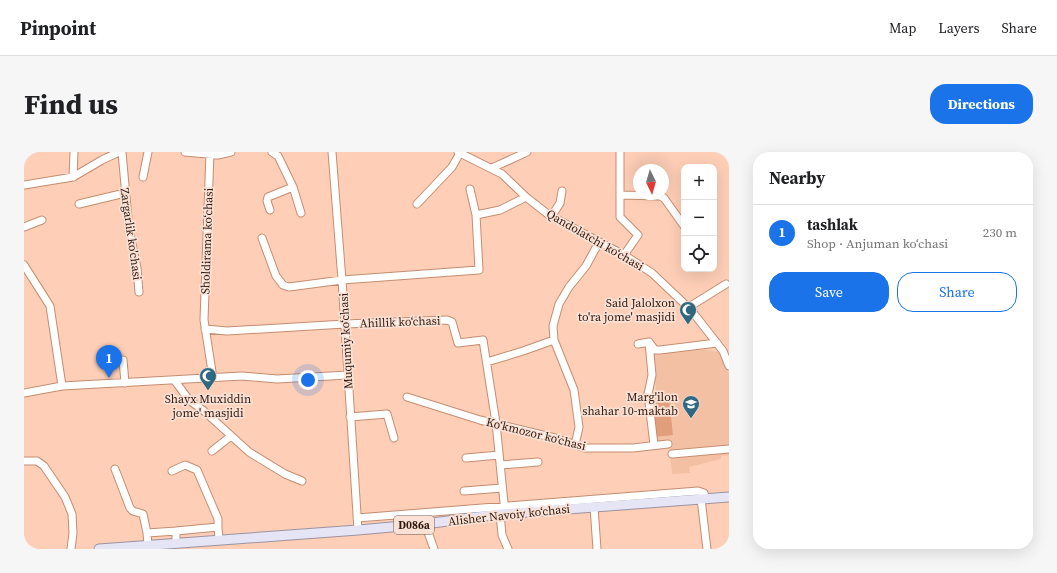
<!DOCTYPE html>
<meta charset="utf-8">
<style>
body{margin:0;font-family:"Source Serif 4",serif;background:#f6f6f6;color:#202124}
.controls{position:absolute;right:12px;top:12px;display:grid;overflow:hidden;border-radius:8px;box-shadow:0 4px 16px #0002}
.controls button{width:36px;height:36px;display:grid;place-items:center;padding:0;border:0;border-bottom:1px solid #e0e0e0;background:#fff;color:#202124;font:20px sans-serif}
.compass{position:absolute;left:609px;top:12px;width:36px;height:36px;border-radius:50%;background:#fff;box-shadow:0 4px 16px #0002;rotate:175deg}
.you{position:absolute;left:284px;top:228px;width:14px;height:14px;margin:-10px;border:3px solid #fff;border-radius:50%;background:#1a73e8;box-shadow:0 0 0 6px #1a73e833}
.badge{display:grid;place-items:center;width:26px;height:26px;border-radius:50%;background:#1a73e8;color:#fff;font-size:13px;font-weight:700}
.pin{position:absolute;translate:-50% -33px;filter:drop-shadow(0 1px 2px #0008)}
.pin::after{content:'';position:absolute;top:21px;width:14px;height:12px;background:inherit;clip-path:polygon(0 0,100% 0,50% 100%)}
.list{margin:0;padding:0;list-style:none}
h2{display:flex;justify-content:space-between;align-items:center;height:52px;margin:0;padding:0 16px;font-size:17px}
h2 small{font-size:13px;font-weight:400;color:#757577}
.list li{display:grid;grid-template-columns:26px 1fr auto;gap:12px;align-items:center;box-sizing:border-box;height:56px;padding:0 16px;border-top:1px solid #e0e0e0}
.list b{display:block;font-size:15px;white-space:nowrap}
.list p{margin:0;font-size:13px;white-space:nowrap;color:#757577}
.list em{font-size:13px;font-style:normal;color:#757577}
.actions{display:flex;gap:8px;padding:12px 16px}
.actions a{flex:1;padding:9px 0;border:1px solid #1a73e8;border-radius:16px;text-align:center;font-size:14px;color:#1a73e8}
.actions .main{background:#1a73e8;color:#fff}
.icon{flex:none;width:22px;height:22px;fill:none;stroke:currentColor;stroke-width:2;stroke-linecap:round;stroke-linejoin:round}
.map{position:relative;flex:none;width:705px;height:397px;overflow:hidden;border-radius:16px}
header{display:flex;align-items:center;gap:24px;box-sizing:border-box;height:56px;padding:0 20px;background:#fff;border-bottom:1px solid #e0e0e0}
header strong{font-size:19px}
nav{display:flex;gap:22px;margin-inline-start:auto;font-size:14px}
.intro{display:flex;align-items:center;justify-content:space-between;box-sizing:border-box;height:96px;padding:0 24px}
h1{margin:0;font-size:28px}
.button{padding:10px 18px;border-radius:16px;background:#1a73e8;color:#fff;font-size:14px;font-weight:700}
main{display:flex;gap:24px;padding:0 24px}
aside{flex:1;background:#fff;border-radius:16px;box-shadow:0 4px 16px #0002}
.map>svg:first-child{display:block}
.built{fill:#f4c0a4}
.green{fill:#e29d7a}
.lines{fill:none;stroke-linecap:round;stroke-linejoin:round}
.minor-casing{stroke:#c58d70;stroke-width:9}
.major-casing{stroke:#9b93a0;stroke-width:11}
.minor{stroke:#fff;stroke-width:7}
.major{stroke:#e6e5f5;stroke-width:9}
.labels{text-anchor:middle;stroke-width:3.5;stroke-linejoin:round;paint-order:stroke}
.shield{fill:#fae1d5;stroke:#6d564a;stroke-width:1}
.shield-label{font-size:11px;font-weight:bold;fill:#301a0f}
.street-label{font-size:12px;fill:#301a0f;stroke:#fae1d5}
.poi-label{font-size:12px;fill:#301a0f;stroke:#fae1d5;text-anchor:end}
</style>
<header>
<strong>Pinpoint</strong>
<nav><a>Map</a><a>Layers</a><a>Share</a></nav>
</header>
<div class="intro"><h1>Find us</h1><a class="button">Directions</a></div>
<main>
<div class="map">
<svg width="705" height="397" viewBox="0 0 705 397">
<rect width="100%" height="100%" fill="#feceb6"/>
<path class="built" d="M669,196L697,200L705,222V303L697,304V307L665,315L666,321L648,322L645,289L631,291L625,241L632,240L629,203Z"/>
<path class="green" d="M645,247L649,283L630,285L626,249Z"/>
<g class="lines">
<defs>
<path id="minor" d="M98,0L105,78L113,116L115,140
M161,0L194,3L207,0
M186,0L180,168L189,226
M308,0L318,128L334,378
M434,0L478,22L502,45L525,63L600,103L628,121L667,158L699,199L705,214
M596,0V65L614,83L600,103
M468,16L503,0
M49,25L50,0
M119,25L124,0
M0,33L49,25L78,8L95,0
M269,35L277,61
M446,37L452,63
M596,43L636,44L640,46L660,74
M55,52L101,41
M393,52L428,15L436,1
M246,58L243,49L244,45L269,35L254,4L248,0
M527,65L536,51L538,39
M0,75L18,68
M238,86L252,124L259,133L265,135L318,128L455,118L452,63L476,58L502,45
M0,113L26,154L38,234
M665,155L702,132
M181,177L203,179L321,172L423,168L428,170L434,191L459,188L472,271L481,361
M625,190L628,223L624,242L630,293
M614,192L625,190L631,198H636L693,191
M99,208L101,231
M463,210L499,199L530,188
M151,229L165,248L180,259L225,300L261,322L278,329
M0,241L38,234L218,224L253,227L324,223
M383,245L456,268L531,286L561,296H609L644,292
M326,265L363,262L370,286
M551,293L555,275L550,238L530,188L529,174L535,152L545,135L562,114L575,90
M188,299L207,284
M648,302L705,297
M442,306L475,303
M0,309H13L20,314L41,345L48,362L49,381L47,397
M476,313L514,310
M91,317L106,356L109,359L119,362L123,381L124,393
M148,319L161,313L173,318L194,367V375
M440,339L478,336
M677,347L683,397
M570,355L573,397
M476,362L478,383L484,397
M333,366L674,339L680,341L682,347
M401,372L410,397
M152,379L194,375L195,388
M123,381L152,379V390"/>
<path id="major" d="M75,397L334,378L401,372L476,362L705,345"/>
</defs>
<use href="#minor" class="minor-casing"/>
<use href="#major" class="major-casing"/>
<use href="#minor" class="minor"/>
<use href="#major" class="major"/>
</g>
<defs>
<symbol id="mosque-pin" viewBox="-11 -11 22 30"><path d="M0 17L-7.5 6A9.5 9.5 0 1 1 7.5 6Z" fill="#2e6981" stroke="#fae1d5"/><path d="M3.5-4.9A6 6 0 1 0 3.5 4.9A5 5 0 1 1 3.5-4.9Z" fill="#fff"/></symbol>
<symbol id="school-pin" viewBox="-11 -11 22 30"><path d="M0 17L-7.5 6A9.5 9.5 0 1 1 7.5 6Z" fill="#2e6981" stroke="#fae1d5"/><path d="M0-5L7-2L0 1L-7-2ZM-4 1L0 2.5L4 1V4Q0 6-4 4Z" fill="#fff"/></symbol>
</defs>
<g fill-rule="evenodd">
<use href="#mosque-pin" x="654" y="148" width="20" height="27"/>
<use href="#mosque-pin" x="174" y="214" width="20" height="27"/>
<use href="#school-pin" x="657" y="242" width="20" height="27"/>
</g>
<g class="labels">
<rect class="shield" x="370" y="364" width="40" height="18" rx="3"/>
<g class="shield-label">
<text x="390" y="377">D086a</text>
</g>
<g class="street-label">
<text transform="translate(107 82) rotate(82)" y="4">Zargarlik ko'chasi</text>
<text transform="translate(571 88) rotate(30)" y="4">Qandolatchi koʻchasi</text>
<text transform="translate(183 89) rotate(-88)" y="4">Sholdirama ko‘chasi</text>
<text transform="translate(376 170) rotate(-2)" y="4">Ahillik koʻchasi</text>
<text transform="translate(322 189) rotate(-93)" y="4">Muqumiy koʻchasi</text>
<text transform="translate(512 282) rotate(14)" y="4">Koʻkmozor koʻchasi</text>
<text transform="translate(485 363) rotate(-6)" y="4">Alisher Navoiy koʻchasi</text>
</g>
<g class="poi-label">
<text x="651" y="155">Said Jalolxon<tspan x="651" dy="14">to'ra jome' masjidi</tspan></text>
<text x="654" y="249">Marg'ilon<tspan x="654" dy="14">shahar 10-maktab</tspan></text>
<text x="184" y="251" text-anchor="middle">Shayx Muxiddin<tspan x="184" dy="14">jome' masjidi</tspan></text>
</g>
</g>
</svg>
<div class="controls">
<button>+</button>
<button>−</button>
<button><svg class="icon" aria-label="locate" viewBox="0 0 24 24"><circle cx="12" cy="12" r="6"/><path d="M12 2v4M12 18v4M2 12h4M18 12h4"/></svg></button>
</div>
<svg class="compass" viewBox="-18 -18 36 36"><path d="M0-13l5 13h-10z" fill="#e53935"/><path d="M0 13l5-13h-10z" fill="#757577"/></svg>
<div class="you"></div>
<div class="pin badge" style="left:85px;top:226px">1</div>
</div>
<aside>
<h2>Nearby<small></small></h2>
<ul class="list">
<li><span class="badge">1</span><div><b>tashlak</b><p>Shop · Anjuman koʻchasi</p></div><em>230 m</em></li>
</ul>
<div class="actions"><a class="main">Save</a><a>Share</a></div>
</aside>
</main>
